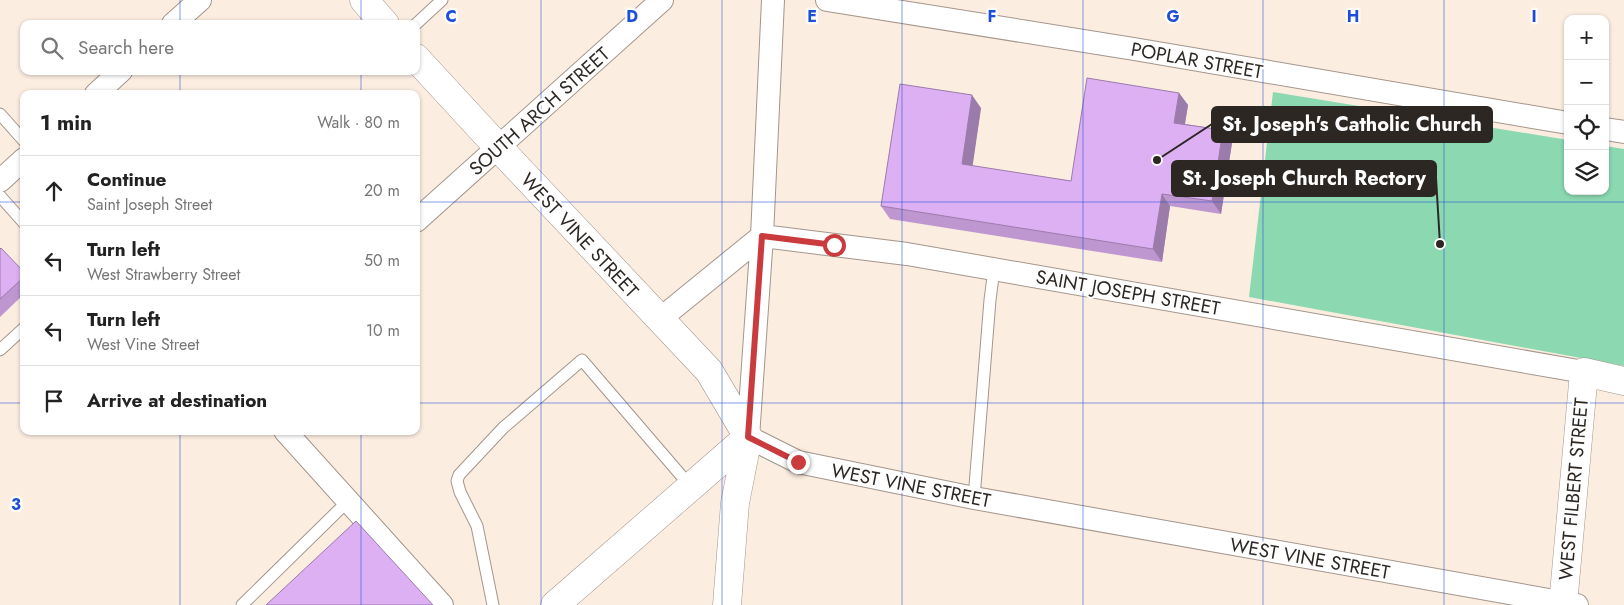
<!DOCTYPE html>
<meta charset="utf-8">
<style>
body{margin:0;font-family:Jost,sans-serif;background:#f6f6f6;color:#222}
.controls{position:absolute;right:15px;top:15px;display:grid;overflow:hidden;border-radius:10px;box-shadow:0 1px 4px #0004}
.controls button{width:45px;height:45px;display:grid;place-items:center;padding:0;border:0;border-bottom:1px solid #e0e0e0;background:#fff;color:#222;font:25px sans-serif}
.stop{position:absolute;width:15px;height:15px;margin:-11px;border:4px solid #ca3b3e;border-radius:50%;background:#fff}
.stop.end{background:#ca3b3e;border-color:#fff;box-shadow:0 1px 5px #0008}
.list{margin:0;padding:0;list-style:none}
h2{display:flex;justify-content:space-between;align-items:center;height:65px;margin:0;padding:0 20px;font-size:21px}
h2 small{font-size:16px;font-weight:400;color:#767676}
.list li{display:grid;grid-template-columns:32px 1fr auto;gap:15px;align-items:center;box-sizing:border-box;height:70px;padding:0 20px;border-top:1px solid #e0e0e0}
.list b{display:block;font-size:19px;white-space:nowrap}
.list p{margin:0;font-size:16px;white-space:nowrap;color:#767676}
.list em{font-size:16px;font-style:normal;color:#767676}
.icon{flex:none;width:28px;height:28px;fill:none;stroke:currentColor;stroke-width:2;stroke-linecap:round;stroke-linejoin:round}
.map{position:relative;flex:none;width:1624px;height:605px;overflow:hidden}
.search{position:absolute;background:#fff;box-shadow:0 1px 4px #0004;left:20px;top:20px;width:400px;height:55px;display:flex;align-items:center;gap:12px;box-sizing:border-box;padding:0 18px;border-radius:10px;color:#767676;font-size:19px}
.panel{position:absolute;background:#fff;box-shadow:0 1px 4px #0004;left:20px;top:90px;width:400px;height:345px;border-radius:10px}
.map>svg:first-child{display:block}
.green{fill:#8bd8b1}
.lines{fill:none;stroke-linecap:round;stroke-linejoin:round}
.lane-casing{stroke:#a4968b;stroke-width:13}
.street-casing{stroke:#a4968b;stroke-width:24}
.secondary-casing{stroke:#a4968b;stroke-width:29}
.lane{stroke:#fff;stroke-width:11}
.street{stroke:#fff;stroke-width:22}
.secondary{stroke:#fff;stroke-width:28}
.wall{fill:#be97d1}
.shaded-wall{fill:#9b7baa}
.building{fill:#ddb0f3;stroke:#9b7baa}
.route{stroke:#ca3b3e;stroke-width:6}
.grid{fill:none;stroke:#1d4ed8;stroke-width:1;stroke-opacity:0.55}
.labels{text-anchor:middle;stroke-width:4.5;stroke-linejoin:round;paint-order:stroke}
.street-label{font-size:19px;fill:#2d2723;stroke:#fdfdfd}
.grid-label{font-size:16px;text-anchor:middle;font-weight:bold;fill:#1d4ed8;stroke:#fdfdfd;stroke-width:4.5;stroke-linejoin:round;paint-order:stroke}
.leader{fill:none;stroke:#2d2723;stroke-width:2}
.callout-dot{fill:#2d2723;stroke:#fdfdfd;stroke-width:2}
.callout{fill:#2d2723;stroke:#2d2723;stroke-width:2}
.callout-label{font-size:20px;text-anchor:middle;font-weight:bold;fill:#fff}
</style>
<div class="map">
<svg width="1624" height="605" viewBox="0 0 1624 605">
<rect width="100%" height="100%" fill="#fcede1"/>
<path class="green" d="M1273,92L1568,140V191H1605V146L1624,149V366L1249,297Z"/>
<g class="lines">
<defs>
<path id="lane" d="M416,24L442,0
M0,114L24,141
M0,196L24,223
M0,350L24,328
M974,498L990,300L994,269
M242,605L348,501
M493,605L477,526L460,492L457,481L459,475L503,428L582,360L691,487"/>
<path id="street" d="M773,0L762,236L748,437L798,462L974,498L1577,605
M827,0L1134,49L1568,123
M173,24L200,0
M96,94L121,71
M1605,129L1624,132
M0,181L24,159
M416,221L662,0
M660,319L762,236L907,254L1584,372
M285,431L442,605"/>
<path id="secondary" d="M364,0L385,24
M416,58L498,147L709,371L748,437
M555,605L748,437
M727,605L735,503L748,437
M1563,605L1584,372L1624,381"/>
</defs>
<use href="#lane" class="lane-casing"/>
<use href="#street" class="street-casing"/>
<use href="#secondary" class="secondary-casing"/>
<use href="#lane" class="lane"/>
<use href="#street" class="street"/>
<use href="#secondary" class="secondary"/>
</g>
<path class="wall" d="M1179,93L1188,105L1185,124L1223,130L1232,143L1221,214L1170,206L1162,262L890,219L881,206L981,108L972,166L1071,181Z
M0,249L24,272V294L0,317Z"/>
<path class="shaded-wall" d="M1179,93L1188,105L1183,135L1174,123Z
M972,95L981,108L971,177L962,164Z
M1223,130L1232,143L1221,214L1212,201Z
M1162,194L1170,206L1162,262L1153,249Z"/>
<path class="building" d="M1087,78L1179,93L1174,123L1223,130L1212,201L1162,194L1153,249L881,206L900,84L972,95L962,164L1071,181Z
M1,248L24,272V277L0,299V249Z
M356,521L433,605H266Z"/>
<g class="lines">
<path class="route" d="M798,462L748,437L762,236L834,245"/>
</g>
<path class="grid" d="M180,0V24M361,0V24M541,0V605M722,0V605M902,0V605M1083,0V605M1263,0V605M1444,0V605M180,71V94M361,71V94M0,202H24M416,202H1624M0,403H24M416,403H1624M180,431V605M361,431V605"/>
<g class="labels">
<g class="street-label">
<text transform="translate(1197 60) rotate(10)" y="7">POPLAR STREET</text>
<text transform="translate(539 111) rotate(-42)" y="7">SOUTH ARCH STREET</text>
<text transform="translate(580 235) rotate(47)" y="7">WEST VINE STREET</text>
<text transform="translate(1128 292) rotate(10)" y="7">SAINT JOSEPH STREET</text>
<text transform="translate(911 485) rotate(11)" y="7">WEST VINE STREET</text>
<text transform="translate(1573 489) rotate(-85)" y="7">WEST FILBERT STREET</text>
<text transform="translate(1310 558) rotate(10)" y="7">WEST VINE STREET</text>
</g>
</g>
<g class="grid-label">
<text x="451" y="22">C</text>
<text x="632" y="22">D</text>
<text x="812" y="22">E</text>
<text x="992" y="22">F</text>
<text x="1173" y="22">G</text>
<text x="1353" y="22">H</text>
<text x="1534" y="22">I</text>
<text x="16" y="510">3</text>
</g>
<path class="leader" d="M1157 160L1212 124M1440 244L1436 178"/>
<g class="callout-dot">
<circle cx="1157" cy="160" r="5"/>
<circle cx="1440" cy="244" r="5"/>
</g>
<g class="callout">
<rect x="1212" y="107" width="280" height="35" rx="5"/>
<rect x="1172" y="161" width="264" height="35" rx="5"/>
</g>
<g class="callout-label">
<text x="1352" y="131">St. Joseph's Catholic Church</text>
<text x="1304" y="185">St. Joseph Church Rectory</text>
</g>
</svg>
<div class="controls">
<button>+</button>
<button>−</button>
<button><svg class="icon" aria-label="locate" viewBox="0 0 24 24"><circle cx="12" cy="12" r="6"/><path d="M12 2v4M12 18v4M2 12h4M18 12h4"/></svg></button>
<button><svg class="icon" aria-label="layers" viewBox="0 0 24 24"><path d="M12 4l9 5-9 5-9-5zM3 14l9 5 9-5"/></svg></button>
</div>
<div class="stop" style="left:834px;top:245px"></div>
<div class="stop end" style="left:798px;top:462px"></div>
<div class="search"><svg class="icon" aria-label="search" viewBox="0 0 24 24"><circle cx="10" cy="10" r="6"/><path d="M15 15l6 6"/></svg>Search here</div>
<section class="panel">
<h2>1 min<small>Walk · 80 m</small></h2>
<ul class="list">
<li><svg class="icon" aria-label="ahead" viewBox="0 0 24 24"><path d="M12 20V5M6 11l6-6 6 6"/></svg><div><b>Continue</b><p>Saint Joseph Street</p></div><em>20 m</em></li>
<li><svg class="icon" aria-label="left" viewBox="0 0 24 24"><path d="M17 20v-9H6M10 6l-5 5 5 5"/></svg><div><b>Turn left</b><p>West Strawberry Street</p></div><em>50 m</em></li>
<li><svg class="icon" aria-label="left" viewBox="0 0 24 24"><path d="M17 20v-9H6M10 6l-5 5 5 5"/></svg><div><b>Turn left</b><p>West Vine Street</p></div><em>10 m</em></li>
<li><svg class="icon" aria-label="arrive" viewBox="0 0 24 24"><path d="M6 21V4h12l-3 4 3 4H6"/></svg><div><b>Arrive at destination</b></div></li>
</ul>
</section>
</div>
